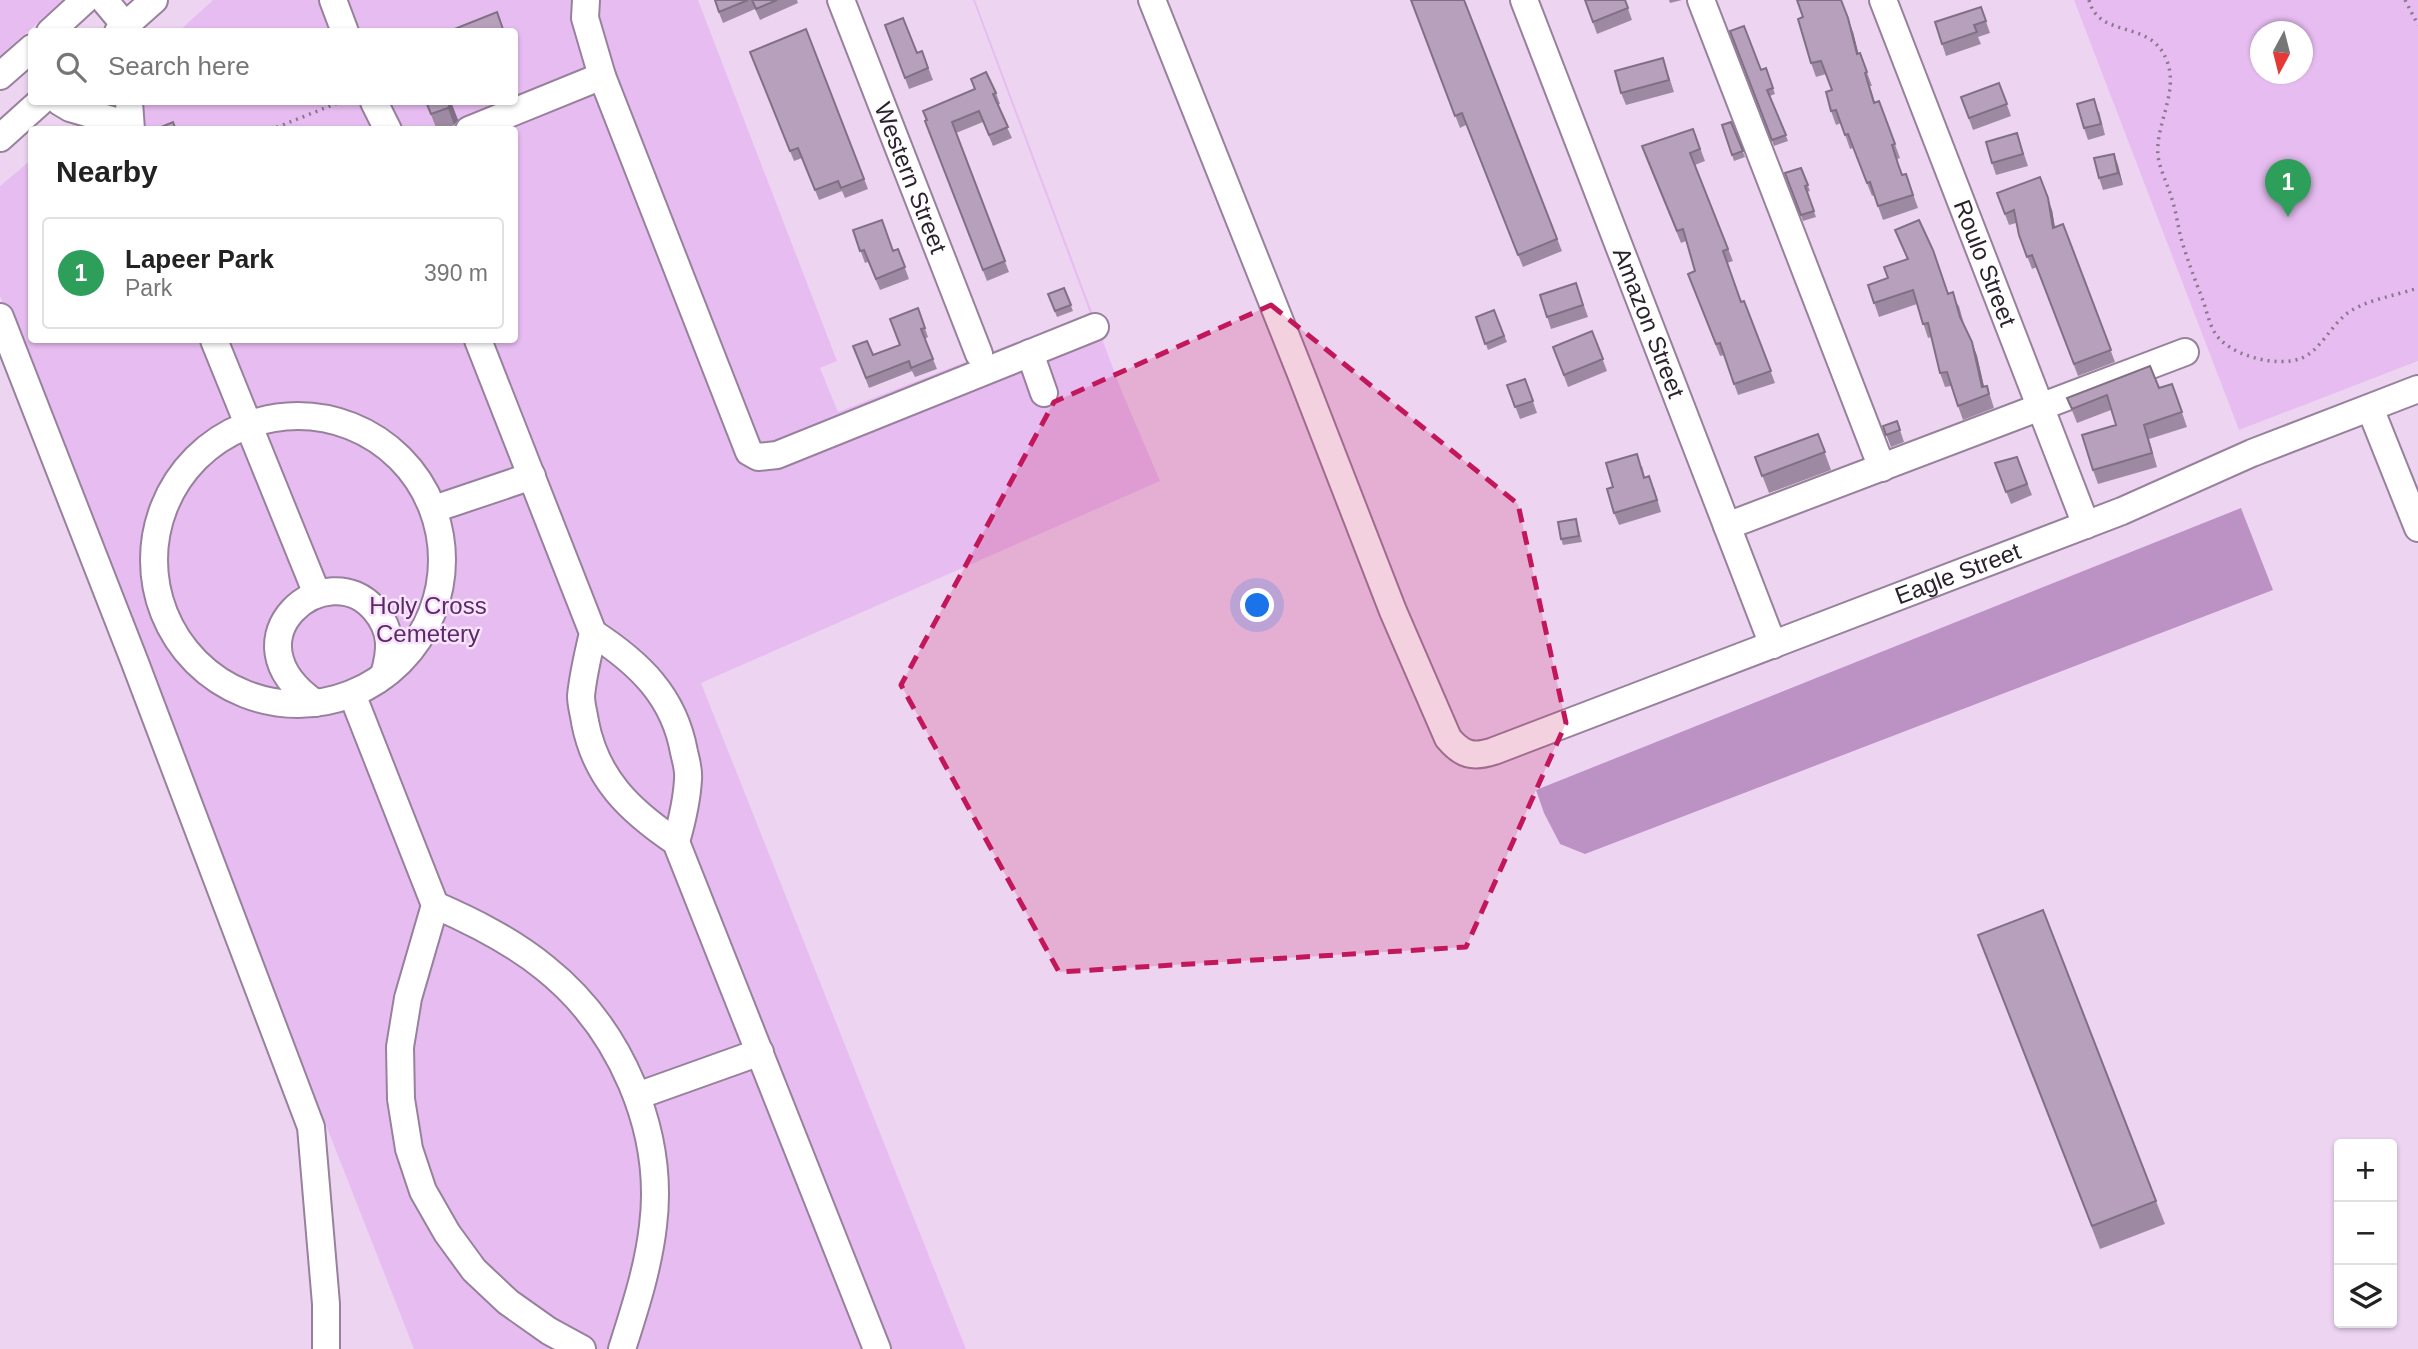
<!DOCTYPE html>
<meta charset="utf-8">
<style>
body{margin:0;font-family:Helvetica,sans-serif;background:#f2f2f2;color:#222}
.controls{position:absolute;right:21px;bottom:21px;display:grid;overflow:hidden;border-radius:7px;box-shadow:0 2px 5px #0004}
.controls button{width:63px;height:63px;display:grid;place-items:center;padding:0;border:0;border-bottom:2px solid #e0e0e0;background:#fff;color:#222;font:35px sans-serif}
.compass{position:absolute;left:2250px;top:21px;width:63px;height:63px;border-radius:50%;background:#fff;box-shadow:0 2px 5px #0004;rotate:187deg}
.you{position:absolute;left:1258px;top:606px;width:24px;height:24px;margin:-18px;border:5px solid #fff;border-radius:50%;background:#1a73e8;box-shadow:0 0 0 10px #1a73e833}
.badge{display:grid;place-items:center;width:46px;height:46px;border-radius:50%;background:#2b6a57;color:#fff;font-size:23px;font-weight:700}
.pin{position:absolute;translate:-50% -58px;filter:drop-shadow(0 2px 4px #0008)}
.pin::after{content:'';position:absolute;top:37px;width:24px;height:21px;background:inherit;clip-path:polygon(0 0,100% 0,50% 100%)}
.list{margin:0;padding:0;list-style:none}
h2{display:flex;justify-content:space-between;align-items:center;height:91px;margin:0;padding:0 28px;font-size:30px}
h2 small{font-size:23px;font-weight:400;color:#767676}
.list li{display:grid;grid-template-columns:46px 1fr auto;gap:21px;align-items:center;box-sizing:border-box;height:112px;margin:0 14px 14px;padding:0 14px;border:2px solid #e0e0e0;border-radius:7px}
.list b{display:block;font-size:26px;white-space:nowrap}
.list p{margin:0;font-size:23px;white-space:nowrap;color:#767676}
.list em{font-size:23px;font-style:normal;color:#767676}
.icon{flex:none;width:38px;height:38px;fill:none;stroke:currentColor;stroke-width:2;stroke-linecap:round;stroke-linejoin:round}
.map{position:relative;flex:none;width:2418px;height:1349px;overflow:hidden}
.search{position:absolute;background:#fff;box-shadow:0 2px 5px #0004;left:28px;top:28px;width:490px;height:77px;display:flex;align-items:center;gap:18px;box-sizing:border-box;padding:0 24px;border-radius:7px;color:#767676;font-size:26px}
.panel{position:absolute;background:#fff;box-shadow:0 2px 5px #0004;left:28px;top:126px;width:490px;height:217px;border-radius:7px}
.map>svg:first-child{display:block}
.green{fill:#e7bdf1;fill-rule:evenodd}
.forest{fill:#bc92c5}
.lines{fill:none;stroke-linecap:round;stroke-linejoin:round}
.minor-casing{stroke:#97819c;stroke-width:30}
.path{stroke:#89788c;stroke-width:3.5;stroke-dasharray:2 5;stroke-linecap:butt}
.minor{stroke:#fff;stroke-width:26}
.wall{fill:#9d8aa2}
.shaded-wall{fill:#807084}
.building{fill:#b7a0bc;stroke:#807084;stroke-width:2}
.marked{fill:#c2185b;fill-opacity:0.2;stroke:#c2185b;stroke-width:5;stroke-dasharray:14 9;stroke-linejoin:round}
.labels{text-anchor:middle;stroke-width:5;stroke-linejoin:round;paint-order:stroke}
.street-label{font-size:24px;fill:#2b222d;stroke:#f7e4fc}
.park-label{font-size:24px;fill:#5d2a69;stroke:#f7e4fc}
</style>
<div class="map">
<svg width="2418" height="1349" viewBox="0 0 2418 1349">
<rect width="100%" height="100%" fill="#edd5f2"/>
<path class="green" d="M0,0H63L0,56Z
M213,0H698L837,361L820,368L838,412L1090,313L973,0H975L1122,392L1160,481L701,683L966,1349H414L0,296V186L31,160L32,340H514V130L68,129L100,102H514V32L179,31Z
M2074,0H2418V361L2239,430ZM2260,32H2302V74H2260Z"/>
<path class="forest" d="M2241,508L2273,590L1585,854L1560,844L1544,813L1536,790Z"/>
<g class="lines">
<defs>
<g id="minor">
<path d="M104,0L125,25L126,32"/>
<path d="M333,0L345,32"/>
<path d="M586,0L585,18L602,76L749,452L758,457L777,455L1095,327"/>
<path id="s1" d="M841,0L979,354"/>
<path id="s2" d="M1152,0L1301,374L1393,611L1448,738C1462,755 1473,758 1494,751L2122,511L2252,453L2418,389"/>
<path id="s3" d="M1524,0L1773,645"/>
<path d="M1701,0L1882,468"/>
<path id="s4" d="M1883,0L2086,525"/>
<path d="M50,32L85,0"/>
<path d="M118,32L154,0"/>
<path d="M0,76L32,48"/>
<path d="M60,102L70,108L129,125"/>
<path d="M129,102L131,130"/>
<path d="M374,102L388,130"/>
<path d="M469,130L602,76"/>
<path d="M0,138L40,102"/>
<path d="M0,317L134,660L311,1127L326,1304V1349"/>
<path d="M214,340L317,594"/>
<path d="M478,340L593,633C588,654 583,675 581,696C581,705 584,714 585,722C596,779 630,811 676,842L877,1349"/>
<path d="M1030,353L1044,393"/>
<path d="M2370,408L2418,528"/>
<circle cx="298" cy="560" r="144"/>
<path d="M434,509L532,476"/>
<path d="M1727,526L2185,352"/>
<path d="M593,633C639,663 674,696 684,752C686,761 689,770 688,779C687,800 682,821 676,842"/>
<path d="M352,694L435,905L408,998L400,1047L401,1099L409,1149L423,1191L447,1233L474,1270L508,1302L549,1331L582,1349"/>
<path d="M315,703C222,638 328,553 375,610C393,631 391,651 384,675"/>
<path d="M435,905C474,922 512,941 545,968C620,1028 665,1130 653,1226C648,1269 635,1308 622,1349"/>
<path d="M637,1096L760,1052"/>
</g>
</defs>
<use href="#minor" class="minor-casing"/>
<path class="path" d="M2089,0C2099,40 2151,18 2167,61C2179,93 2155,124 2158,156C2160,170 2167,183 2171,196C2177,213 2178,231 2184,248C2190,267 2197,285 2204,303C2207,313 2210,325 2215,333C2229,356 2278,368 2302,358C2319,351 2330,328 2344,316C2362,300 2395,296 2418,288
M2405,0L2418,25
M270,130L340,102"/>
<use href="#minor" class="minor"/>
</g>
<path class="wall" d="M714,0H797L798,3L760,20L755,9L723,23Z
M1411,0H1464L1562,251L1523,267L1466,125L1460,128Z
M1585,0H1625L1632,20L1597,34Z
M1669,0H1682L1670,3Z
M1981,7L1990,33L1978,37L1981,44L1946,56L1935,22Z
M885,25L917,53L922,51L933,80L909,89Z
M806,29L868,189L845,198L842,191L819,200L802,158L794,161L750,52Z
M1730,31L1761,70L1766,68L1775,94L1770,96L1788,141L1774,146Z
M1853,32L1858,53H1860L1872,86H1870L1875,102L1879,101L1900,158L1897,159L1901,172L1902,175L1906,174L1918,208L1883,220L1874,195L1872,196L1853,148L1850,149L1841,123L1836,125L1831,111L1832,90L1826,74L1816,77L1811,63Z
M1663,58L1674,92L1626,105L1621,93Z
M971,79L996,93L1000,104L997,105L1012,138L993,146L983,122L956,133L1009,272L987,281L929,132L923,111L974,89Z
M1999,83L2011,116L1973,130L1961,97Z
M426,102H451L458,120L454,125L444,130H437Z
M2099,111L2105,135L2088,140L2084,128Z
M1731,122L1745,157L1734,161L1722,125Z
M1693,129L1705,161L1695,165L1733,261L1727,263L1741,302L1744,301L1775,383L1738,395L1724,355L1720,356L1688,274L1695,271L1686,241L1681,243L1646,158Z
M2017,133L2028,166L1996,175L1992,163Z
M2114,154L2123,185L2103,190L2099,178Z
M1801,168L1810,191L1807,192L1816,217L1803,221L1785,173Z
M1997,193L2052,210L2055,227L2063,224L2115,362L2078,376L2037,267L2032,269L2019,235L2016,223L2009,225Z
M853,230L893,251L898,249L909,279L880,290L868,262L865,263Z
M1895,230L1959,306L1964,324L1977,356L1984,387L1987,386L1994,408L1963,420L1951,386L1945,387L1940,373L1931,337L1928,338L1917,304L1879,317L1868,285L1888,278L1907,259Z
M1576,283L1588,317L1551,329L1540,295Z
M1064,288L1073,311L1057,317L1048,294Z
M918,308L928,337L925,339L937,369L915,377L912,371L869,388L853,346L873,355L899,345Z
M1494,310L1507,342L1488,350L1476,317Z
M1592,331L1607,371L1568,387L1553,347Z
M1525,379L1537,413L1520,419L1507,385Z
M2172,384L2187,427L2149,439L2157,467L2098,484L2093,470L2116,425L2111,410L2077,423L2067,398L2159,388Z
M1897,421L1904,442L1891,447L1883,426Z
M1818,434L1831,470L1769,493L1755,457Z
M2017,457L2032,495L2011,504L1995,463Z
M1642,466L1645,477L1654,488L1661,512L1619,525L1614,513L1613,487Z
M1576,519L1582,542L1563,545L1561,539Z
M1978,935L2156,1201L2165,1224L2100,1249Z"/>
<path class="shaded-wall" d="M1848,18L1853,32L1862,67L1857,54Z
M451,102L458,120L454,125L448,108Z
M2114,154L2118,165L2123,185L2118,173Z
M2048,198L2052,210L2057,240L2053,228Z
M1972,342L1977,356L1986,395L1982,387Z"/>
<path class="building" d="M715,0H748L719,12Z
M752,0H777L756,9Z
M1411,0H1464L1557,239L1518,255L1462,113L1455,116Z
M1585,0H1625L1628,8L1593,22Z
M1797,0H1841L1848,18L1857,54L1860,53L1867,72L1865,73L1874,103L1879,101L1895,144L1892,145L1898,164L1902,175L1906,174L1913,195L1878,206L1870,182L1867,183L1848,134L1845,135L1836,110L1831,111L1826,92L1832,90L1821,61L1811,63L1798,19L1803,17Z
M1981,7L1986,21L1974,25L1977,32L1942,44L1935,22Z
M497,12L504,32H447Z
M903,18L917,53L922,51L928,68L905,78L885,25Z
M1744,26L1761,70L1766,68L1773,88L1767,90L1786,135L1772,140L1730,31Z
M806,29L864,179L841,188L838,181L815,190L798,148L790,151L750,52Z
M1663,58L1669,80L1621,93L1615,71Z
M986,72L996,93L993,94L1008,127L989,135L979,111L952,122L1005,261L983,270L925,121L927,120L923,111L975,89L971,79Z
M1999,83L2007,104L1969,118L1961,97Z
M2094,99L2101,124L2084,128L2077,104Z
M426,102H451L448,108L431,114Z
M173,122L176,130H154Z
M1731,122L1743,151L1732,155L1722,125Z
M1693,129L1700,149L1690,153L1728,249L1723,251L1741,302L1744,301L1771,371L1734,384L1720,343L1716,344L1688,274L1695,271L1683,229L1677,231L1642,146Z
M2017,133L2023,154L1992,163L1986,142Z
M2114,154L2118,173L2099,178L2094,158Z
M1801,168L1808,185L1805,186L1814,211L1801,215L1785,173Z
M2040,177L2048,198L2053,228L2063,224L2111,350L2074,364L2032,255L2027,257L2019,235L2014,210L2005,214L1997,193Z
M882,220L893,251L898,249L905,267L876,279L864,250L860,251L853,230Z
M1919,220L1933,250L1948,294L1953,292L1960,317L1972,342L1982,387L1987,386L1989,394L1958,406L1947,372L1940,373L1928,323L1923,324L1913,290L1874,303L1868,285L1888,278L1884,267L1908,259L1895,230Z
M1576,283L1583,305L1547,317L1540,295Z
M1064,288L1071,305L1055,311L1048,294Z
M918,308L925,328L921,329L933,359L911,368L909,361L866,378L853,346L867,341L873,355L900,345L890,319Z
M1494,310L1504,336L1485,344L1476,317Z
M1592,331L1603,359L1564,375L1553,347Z
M2150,366L2159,388L2172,384L2182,412L2144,425L2152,453L2093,470L2082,435L2116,425L2107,395L2072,409L2067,398Z
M1525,379L1533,401L1515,407L1507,385Z
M1897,421L1900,430L1886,435L1883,426Z
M1818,434L1825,452L1762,476L1755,457Z
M1637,454L1644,478L1649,476L1657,500L1614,513L1607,489L1613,487L1606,463Z
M2017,457L2027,484L2006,492L1995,463Z
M1576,519L1579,536L1561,539L1558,522Z
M2043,910L2156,1201L2092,1226L1978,935Z"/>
<path class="marked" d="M1271,305L1518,504L1566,723L1466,947L1059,972L901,685L1054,402Z"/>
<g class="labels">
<g class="street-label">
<text dy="8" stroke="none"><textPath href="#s1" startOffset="191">Western Street</textPath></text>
<text dy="8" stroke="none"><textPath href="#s4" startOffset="282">Roulo Street</textPath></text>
<text dy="8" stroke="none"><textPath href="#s3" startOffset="346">Amazon Street</textPath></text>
<text dy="8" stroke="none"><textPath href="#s2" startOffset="1344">Eagle Street</textPath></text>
</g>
<g class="park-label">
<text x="428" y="614">Holy Cross<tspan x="428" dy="28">Cemetery</tspan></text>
</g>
</g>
</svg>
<div class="controls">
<button>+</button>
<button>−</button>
<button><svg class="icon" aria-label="layers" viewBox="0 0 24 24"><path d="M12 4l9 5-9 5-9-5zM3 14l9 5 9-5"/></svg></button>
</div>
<svg class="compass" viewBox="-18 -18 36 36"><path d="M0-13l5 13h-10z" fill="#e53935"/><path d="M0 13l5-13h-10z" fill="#767676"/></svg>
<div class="you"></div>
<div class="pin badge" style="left:2288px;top:217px;background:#2e9e5b">1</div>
<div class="search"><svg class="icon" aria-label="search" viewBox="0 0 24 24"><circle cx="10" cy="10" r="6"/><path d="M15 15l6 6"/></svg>Search here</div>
<section class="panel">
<h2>Nearby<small></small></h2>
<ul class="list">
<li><span class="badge" style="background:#2e9e5b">1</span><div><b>Lapeer Park</b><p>Park</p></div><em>390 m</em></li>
</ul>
</section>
</div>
